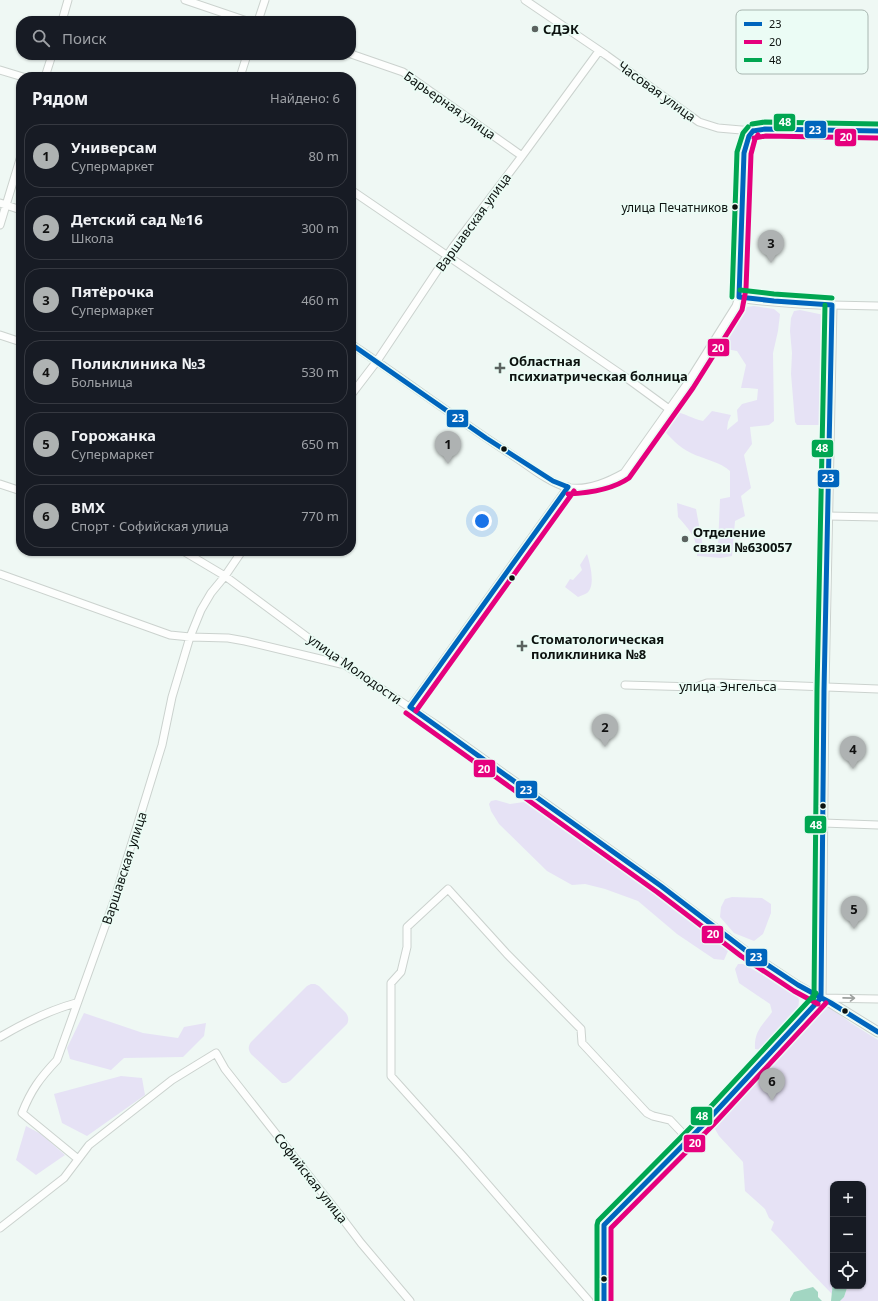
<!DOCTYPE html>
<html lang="ru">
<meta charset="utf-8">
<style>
body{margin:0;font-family:"Noto Sans",sans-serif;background:#20242c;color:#f1f3f6}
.controls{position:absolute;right:12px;bottom:12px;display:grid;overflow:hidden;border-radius:8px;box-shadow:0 1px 3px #0004}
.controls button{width:36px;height:36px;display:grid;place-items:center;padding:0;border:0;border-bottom:1px solid #363941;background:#171b24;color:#f1f3f6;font:20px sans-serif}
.you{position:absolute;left:482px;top:521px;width:14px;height:14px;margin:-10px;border:3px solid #fff;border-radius:50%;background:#1a73e8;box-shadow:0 0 0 6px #1a73e833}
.badge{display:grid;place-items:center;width:26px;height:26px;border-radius:50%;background:#aeb2b2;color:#111;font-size:13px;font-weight:700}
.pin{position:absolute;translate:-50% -33px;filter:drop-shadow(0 1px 2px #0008)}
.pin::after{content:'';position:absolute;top:21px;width:14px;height:12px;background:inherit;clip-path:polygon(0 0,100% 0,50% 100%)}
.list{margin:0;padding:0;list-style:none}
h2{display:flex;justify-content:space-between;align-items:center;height:52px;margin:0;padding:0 16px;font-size:17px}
h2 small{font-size:13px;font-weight:400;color:#9ea1a6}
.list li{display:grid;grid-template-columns:26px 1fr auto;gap:12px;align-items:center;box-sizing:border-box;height:64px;margin:0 8px 8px;padding:0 8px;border:1px solid #363941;border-radius:16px}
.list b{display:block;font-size:15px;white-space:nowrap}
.list p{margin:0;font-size:13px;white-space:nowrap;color:#9ea1a6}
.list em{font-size:13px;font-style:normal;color:#9ea1a6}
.icon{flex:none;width:22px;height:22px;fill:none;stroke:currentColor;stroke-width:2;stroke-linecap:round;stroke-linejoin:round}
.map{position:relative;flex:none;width:878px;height:1301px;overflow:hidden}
.search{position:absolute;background:#171b24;box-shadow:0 1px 3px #0004;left:16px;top:16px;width:340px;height:44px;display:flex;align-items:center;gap:10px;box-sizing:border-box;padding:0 14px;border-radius:16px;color:#9ea1a6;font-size:15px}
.panel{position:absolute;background:#171b24;box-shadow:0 1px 3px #0004;left:16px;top:72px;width:340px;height:484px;border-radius:16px}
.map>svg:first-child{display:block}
.green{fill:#e6e2f5}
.water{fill:#a2d6c2}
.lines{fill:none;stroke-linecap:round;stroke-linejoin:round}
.minor-casing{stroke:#cbd2ce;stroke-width:9}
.major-casing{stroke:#cbd2ce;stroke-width:11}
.minor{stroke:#fdfefd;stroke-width:7}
.major{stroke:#fdfefd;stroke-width:9}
.bus-1-casing{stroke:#ebfcf5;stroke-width:8}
.bus-2-casing{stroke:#ebfcf5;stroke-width:8}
.bus-3-casing{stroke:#ebfcf5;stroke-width:8}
.bus-1{stroke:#0065bd;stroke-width:5}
.bus-2{stroke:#e5007d;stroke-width:5}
.bus-3{stroke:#00a651;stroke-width:5}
.oneway{stroke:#9da09e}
.poi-dot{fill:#5b625f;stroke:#ebfcf5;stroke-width:1.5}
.bus-dot{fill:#0c120f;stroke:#ebfcf5;stroke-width:1.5}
.labels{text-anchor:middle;stroke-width:3.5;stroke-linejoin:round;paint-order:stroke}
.bus-label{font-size:12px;fill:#0c120f;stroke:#ebfcf5;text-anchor:end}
.poi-label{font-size:13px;font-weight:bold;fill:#0c120f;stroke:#ebfcf5;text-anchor:start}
.street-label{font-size:13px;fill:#0c120f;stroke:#ebfcf5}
.key{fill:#ebfcf5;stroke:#a8b6b0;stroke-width:1}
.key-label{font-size:11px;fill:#0c120f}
.line-badge{stroke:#ebfcf5;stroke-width:1.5}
.badge-label{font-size:11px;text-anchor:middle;font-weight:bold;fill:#fff}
</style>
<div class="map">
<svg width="878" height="1301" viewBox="0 0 878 1301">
<rect width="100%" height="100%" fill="#eff8f4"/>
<path class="green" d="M754,306L774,309L780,314L778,331L773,353L774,421L769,425L750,427L752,444L744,455L751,488L741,496L745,516L735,521L732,556L721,558L697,556C699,540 688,528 678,517L677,503L696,509L703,547L718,546L720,499L730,497V471C721,462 703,459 691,453C678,447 670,437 661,427C672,401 684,417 703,421L712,411L731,415L728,422L727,430L738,421L737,410L742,404L757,400L758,389L748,388H741L746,365L737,351L720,348V344L739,312L746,307Z
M800,310L824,315L822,342L823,374L826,399L824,421L820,425H797L795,422L791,374L792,353L790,331L791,318L794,311Z
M587,554C590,563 596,586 587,593C585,594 581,596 578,597L565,587L570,579L573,580L582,570L580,565Z
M496,800L510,804L524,802L532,804L613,859L722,941L728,951L724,960L714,959L677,934L638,901L605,889L585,884L572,885L547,871L499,824L491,811L489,804L491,801Z
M732,897L762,898L771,904V913L763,934L754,941L734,933L720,917L721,907L725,899Z
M738,964H743L796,993L799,1000L798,1012L762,1050L755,1049C754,1031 762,1026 772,1012L770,1004L739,983L735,969Z
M311,984H315L319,986L346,1013C349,1017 349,1022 346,1025L290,1081L286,1083H282L251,1054C248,1050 248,1046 251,1042L307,986Z
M819,1004H825L851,1023L878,1040V1301H840L844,1297L847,1288L846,1286H863V1184H833V1282L832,1294C811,1273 792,1251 771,1230L774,1222L769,1218L765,1209L745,1191L743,1162L719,1136L711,1122Z
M84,1013L143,1033L178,1038L184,1027L206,1023L204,1036L183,1057L124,1058L111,1070L70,1059L67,1048Z
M121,1076L142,1078L145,1095L87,1136L62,1123L54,1094Z
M26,1126L41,1134L65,1155L36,1175L16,1160Z"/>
<path class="water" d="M833,1282V1286H846L847,1288L844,1297L840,1301H831Z
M813,1287L818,1292V1297L822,1301H790V1299L794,1292Z"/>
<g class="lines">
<defs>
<path id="minor" d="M185,0L247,21
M525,0L606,55L699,122L718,128L753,131
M62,21L68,0
M258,21L265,0
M351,54L403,72L522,156
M0,70L23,77
M45,77L52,55
M240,77L247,55
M351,190L628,379L669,409
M0,203L21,210
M0,225L21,156
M832,305L878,306
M0,335L21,342
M351,344C404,379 455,418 509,453C527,464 546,481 566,487C585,492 608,482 624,473L687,384L736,306L739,297
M351,395L377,361L453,247L522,156L599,51
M0,484L21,491
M828,516L878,517
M183,551L225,576L345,665L435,724L661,886L745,950L798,985L821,998L878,999
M0,574L170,635L190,637L228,638L245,641L341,664
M625,685L696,687L707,683H721L878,689
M410,707L568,487
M823,823L878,825
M0,1037C24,1023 50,1010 76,1003
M78,1159L22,1113C31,1090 40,1078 57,1060L114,901L162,745L172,697L190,637L201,610L211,593L225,576L242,551
M0,1228L64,1178L89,1145L172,1080L216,1053L225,1069L339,1214L361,1243L410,1301
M589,1301L463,1156L391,1076V983L401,972L407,947V927L448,889L507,954L581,1029L582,1043L647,1113L653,1116L670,1120L688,1139"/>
<path id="major" d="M821,998L824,690L832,305C801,303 770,302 739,297L744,153L749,136L753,131L765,129L878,131
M821,998L831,1003L878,1032
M604,1301V1225L708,1120L821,998"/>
</defs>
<use href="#minor" class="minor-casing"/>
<use href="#major" class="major-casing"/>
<use href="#minor" class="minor"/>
<use href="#major" class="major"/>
<defs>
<path id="bus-1" d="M753,131L765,129L878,131
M739,297L744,153L749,136L753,131
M739,297L774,301L832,305
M351,344L486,438L553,481L568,487
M410,707L661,886L745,950L798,985L831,1003L878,1032
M410,707L568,487
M821,998L824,690L832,305
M604,1301V1225L708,1120L821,998"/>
<path id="bus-2" d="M754,138L766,136L878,138
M568,494C589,493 612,490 629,478L693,388L742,310L746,289L751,154L755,139L758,135
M416,711L574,491
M406,713L657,892L741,956L794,991L818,1004
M611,1301V1228L713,1125L826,1003"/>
<path id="bus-3" d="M752,124L765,122L878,124
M740,290L774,294L832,298
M732,297L737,152L743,133L748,127
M814,998L817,690L825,305
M597,1301V1225L598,1221L703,1115L816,993"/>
</defs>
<use href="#bus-1" class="bus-1-casing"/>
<use href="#bus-2" class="bus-2-casing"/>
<use href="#bus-3" class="bus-3-casing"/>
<use href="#bus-1" class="bus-1"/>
<use href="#bus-2" class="bus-2"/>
<use href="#bus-3" class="bus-3"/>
</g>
<defs><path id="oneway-shaft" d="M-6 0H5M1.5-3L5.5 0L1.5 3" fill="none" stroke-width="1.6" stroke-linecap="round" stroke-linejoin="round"/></defs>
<use class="oneway" href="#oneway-shaft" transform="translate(849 998) rotate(1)"/>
<g class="poi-dot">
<circle cx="535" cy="29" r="4"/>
<path d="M498 362h4v4h4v4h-4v4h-4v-4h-4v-4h4z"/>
<circle cx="685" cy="539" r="4"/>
<path d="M520 640h4v4h4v4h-4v4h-4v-4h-4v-4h4z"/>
</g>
<g class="bus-dot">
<circle cx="735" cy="207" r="3.5"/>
<circle cx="504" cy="449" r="3.5"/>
<circle cx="512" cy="578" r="3.5"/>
<circle cx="823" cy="806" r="3.5"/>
<circle cx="845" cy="1011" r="3.5"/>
<circle cx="604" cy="1279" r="3.5"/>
</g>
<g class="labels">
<g class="bus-label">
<text x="728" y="212">улица Печатников</text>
</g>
<g class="poi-label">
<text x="543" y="34">СДЭК</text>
<text x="509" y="366">Областная<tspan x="509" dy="15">психиатрическая болница</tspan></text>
<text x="693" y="537">Отделение<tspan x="693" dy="15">связи №630057</tspan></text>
<text x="531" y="644">Стоматологическая<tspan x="531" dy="15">поликлиника №8</tspan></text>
</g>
<g class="street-label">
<text transform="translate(657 91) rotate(36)" y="5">Часовая улица</text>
<text transform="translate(450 105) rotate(35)" y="5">Барьерная улица</text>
<text transform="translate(473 222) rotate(-54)" y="5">Варшавская улица</text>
<text transform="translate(355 669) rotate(35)" y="5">улица Молодости</text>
<text x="728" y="691">улица Энгельса</text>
<text transform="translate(124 868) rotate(-72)" y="5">Варшавская улица</text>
<text transform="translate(311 1178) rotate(52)" y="5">Софийская улица</text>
</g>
</g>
<rect x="736" y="10" width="132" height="64" rx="6" class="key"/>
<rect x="744" y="22" width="18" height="4" fill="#0065bd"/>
<rect x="744" y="40" width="18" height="4" fill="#e5007d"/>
<rect x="744" y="58" width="18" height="4" fill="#00a651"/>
<g class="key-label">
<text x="769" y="28">23</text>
<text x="769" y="46">20</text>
<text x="769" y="64">48</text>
</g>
<g class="line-badge">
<rect x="773" y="113" width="23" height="19" rx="4" fill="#00a651"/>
<rect x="804" y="120" width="23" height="19" rx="4" fill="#0065bd"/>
<rect x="834" y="128" width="23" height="19" rx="4" fill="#e5007d"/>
<rect x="707" y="338" width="23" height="19" rx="4" fill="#e5007d"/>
<rect x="446" y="409" width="23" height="19" rx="4" fill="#0065bd"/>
<rect x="811" y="439" width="23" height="19" rx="4" fill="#00a651"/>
<rect x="817" y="469" width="23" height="19" rx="4" fill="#0065bd"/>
<rect x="473" y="759" width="23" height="19" rx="4" fill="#e5007d"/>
<rect x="515" y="780" width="23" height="19" rx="4" fill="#0065bd"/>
<rect x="804" y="815" width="23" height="19" rx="4" fill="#00a651"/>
<rect x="701" y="925" width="23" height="19" rx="4" fill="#e5007d"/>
<rect x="745" y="948" width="23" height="19" rx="4" fill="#0065bd"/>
<rect x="690" y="1106" width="23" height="20" rx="4" fill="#00a651"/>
<rect x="683" y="1134" width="23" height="19" rx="4" fill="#e5007d"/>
</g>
<g class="badge-label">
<text x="785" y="126">48</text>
<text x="815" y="134">23</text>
<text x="846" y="141">20</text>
<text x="718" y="352">20</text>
<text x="458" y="422">23</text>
<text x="822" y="452">48</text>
<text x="828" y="482">23</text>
<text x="484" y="773">20</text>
<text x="526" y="794">23</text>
<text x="816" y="829">48</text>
<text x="713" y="938">20</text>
<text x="756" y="961">23</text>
<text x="702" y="1120">48</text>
<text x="695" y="1147">20</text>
</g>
</svg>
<div class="controls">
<button>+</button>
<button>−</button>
<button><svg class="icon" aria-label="locate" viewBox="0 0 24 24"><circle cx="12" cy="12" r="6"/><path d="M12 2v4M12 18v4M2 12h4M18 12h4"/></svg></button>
</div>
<div class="you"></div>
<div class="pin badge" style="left:448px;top:464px">1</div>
<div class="pin badge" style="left:605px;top:747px">2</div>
<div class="pin badge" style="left:771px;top:263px">3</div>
<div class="pin badge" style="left:853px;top:769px">4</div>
<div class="pin badge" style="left:854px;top:929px">5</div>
<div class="pin badge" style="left:772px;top:1101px">6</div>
<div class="search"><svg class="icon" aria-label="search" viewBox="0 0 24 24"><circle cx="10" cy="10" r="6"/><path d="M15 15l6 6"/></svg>Поиск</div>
<section class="panel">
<h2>Рядом<small>Найдено: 6</small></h2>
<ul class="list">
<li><span class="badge">1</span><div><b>Универсам</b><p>Супермаркет</p></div><em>80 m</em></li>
<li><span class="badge">2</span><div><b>Детский сад №16</b><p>Школа</p></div><em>300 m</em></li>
<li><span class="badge">3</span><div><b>Пятёрочка</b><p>Супермаркет</p></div><em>460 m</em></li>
<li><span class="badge">4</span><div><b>Поликлиника №3</b><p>Больница</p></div><em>530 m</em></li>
<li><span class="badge">5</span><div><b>Горожанка</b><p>Супермаркет</p></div><em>650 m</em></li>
<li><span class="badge">6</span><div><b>BMX</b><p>Спорт · Софийская улица</p></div><em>770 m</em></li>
</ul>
</section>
</div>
